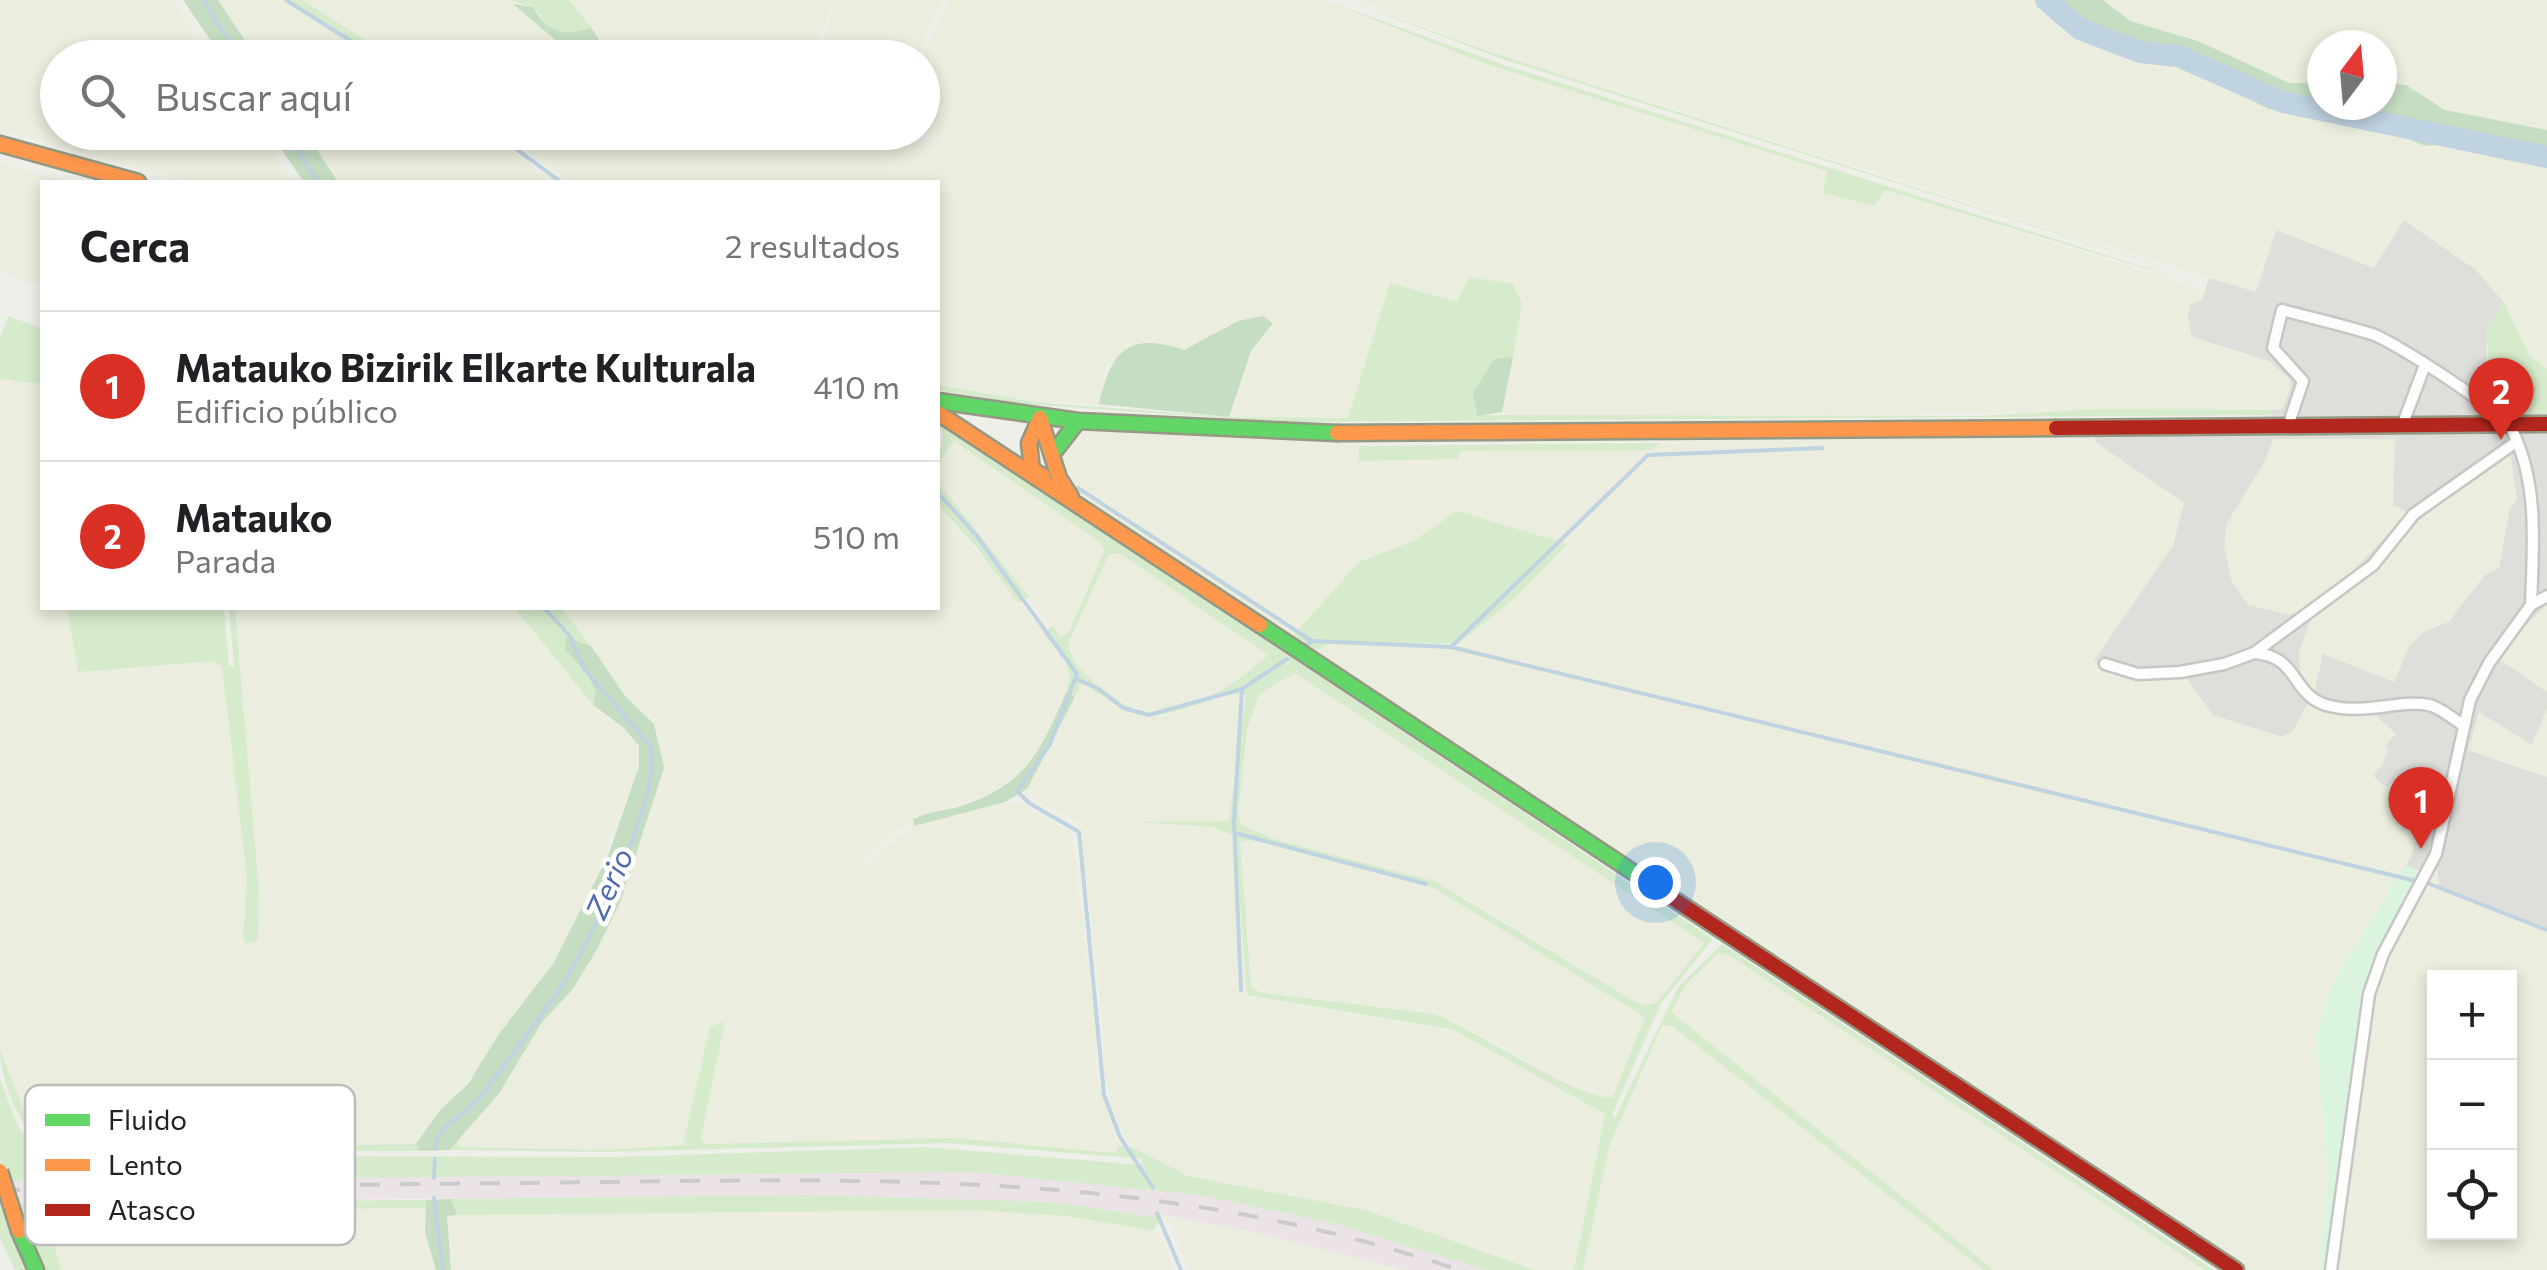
<!DOCTYPE html>
<html lang="es">
<meta charset="utf-8">
<style>
body{margin:0;font-family:Commissioner,sans-serif;background:#f6f6f6;color:#202124}
.controls{position:absolute;right:30px;bottom:30px;display:grid;overflow:hidden;border-radius:0px;box-shadow:0 5px 15px #0003}
.controls button{width:90px;height:90px;display:grid;place-items:center;padding:0;border:0;border-bottom:2px solid #e0e0e0;background:#fff;color:#202124;font:50px sans-serif}
.compass{position:absolute;left:2307px;top:30px;width:90px;height:90px;border-radius:50%;background:#fff;box-shadow:0 5px 15px #0003;rotate:16deg}
.you{position:absolute;left:1655px;top:882px;width:35px;height:35px;margin:-25px;border:8px solid #fff;border-radius:50%;background:#1a73e8;box-shadow:0 0 0 15px #1a73e833}
.badge{display:grid;place-items:center;width:65px;height:65px;border-radius:50%;background:#d93025;color:#fff;font-size:32px;font-weight:700}
.pin{position:absolute;translate:-50% -82px;filter:drop-shadow(0 2px 5px #0008)}
.pin::after{content:'';position:absolute;top:52px;width:35px;height:30px;background:inherit;clip-path:polygon(0 0,100% 0,50% 100%)}
.list{margin:0;padding:0;list-style:none}
h2{display:flex;justify-content:space-between;align-items:center;height:130px;margin:0;padding:0 40px;font-size:42px}
h2 small{font-size:32px;font-weight:400;color:#757577}
.list li{display:grid;grid-template-columns:65px 1fr auto;gap:30px;align-items:center;box-sizing:border-box;height:150px;padding:0 40px;border-top:2px solid #e0e0e0}
.list b{display:block;font-size:38px;white-space:nowrap}
.list p{margin:0;font-size:32px;white-space:nowrap;color:#757577}
.list em{font-size:32px;font-style:normal;color:#757577}
.icon{flex:none;width:55px;height:55px;fill:none;stroke:currentColor;stroke-width:2;stroke-linecap:round;stroke-linejoin:round}
.map{position:relative;flex:none;width:2547px;height:1270px;overflow:hidden}
.search{position:absolute;background:#fff;box-shadow:0 5px 15px #0003;left:40px;top:40px;width:900px;height:110px;display:flex;align-items:center;gap:25px;box-sizing:border-box;padding:0 35px;border-radius:55px;color:#757577;font-size:38px}
.panel{position:absolute;background:#fff;box-shadow:0 5px 15px #0003;left:40px;top:180px;width:900px;height:430px;border-radius:0px}
.map>svg:first-child{display:block}
.residential{fill:#dededb}
.industrial{fill:#ece3e7}
.farmland{fill:#ebeede;fill-rule:evenodd}
.grass{fill:#d6ebcb;fill-rule:evenodd}
.forest{fill:#c5ddc1}
.park{fill:#daf4df}
.lines{fill:none;stroke-linecap:round;stroke-linejoin:round}
.stream{stroke:#bfd3e0;stroke-width:4}
.river{stroke:#bfd3e0;stroke-width:22}
.street-casing{stroke:#c6c6c4;stroke-width:15}
.fast-casing{stroke:#939982;stroke-width:19}
.slow-casing{stroke:#939982;stroke-width:19}
.jam-casing{stroke:#939982;stroke-width:19}
.street{stroke:#fdfdfc;stroke-width:10}
.fast{stroke:#63d668;stroke-width:14}
.slow{stroke:#ff974d;stroke-width:14}
.jam{stroke:#b3261e;stroke-width:14}
.rail{stroke:#cbcbcb;stroke-width:4;stroke-dasharray:20 20;stroke-linecap:butt}
.slow-bridge-casing{stroke:#939982;stroke-width:19;stroke-linecap:butt}
.slow-bridge{stroke:#ff974d;stroke-width:14}
.labels{text-anchor:middle;stroke-width:9;stroke-linejoin:round;paint-order:stroke}
.water-label{font-size:30px;font-style:italic;fill:#506cae;stroke:#fff}
.key{fill:#fff;stroke:#bcbcbc;stroke-width:2.5}
.key-label{font-size:28px;fill:#212121}
</style>
<div class="map">
<svg width="2547" height="1270" viewBox="0 0 2547 1270">
<rect width="100%" height="100%" fill="#efefea"/>
<path class="residential" d="M2404,220L2476,270L2504,302L2487,327L2486,400L2508,413H2547V605L2517,634L2501,660L2547,692V709L2532,745L2499,727L2468,750L2547,777V928L2439,886L2431,875L2405,865L2411,857L2386,788L2372,775L2388,751L2368,717L2341,715L2308,703L2293,731L2282,737L2212,715L2185,676L2134,678L2093,662L2184,503L2095,442L2096,422L2271,421L2270,410L2282,409L2290,380L2269,361L2192,337L2186,325L2190,304L2202,300L2209,278L2256,291L2276,230Z"/>
<path class="industrial" d="M786,1171L972,1172L1199,1195L1329,1222L1486,1270H1406L1249,1231L1053,1202L803,1195L0,1203V1181Z"/>
<path class="farmland" d="M0,0H172L214,57L58,58V132L261,133L294,182H191L0,130Z
M218,0H283L370,57H256Z
M303,0H509L575,57H391Z
M569,0H834L812,58L609,57L599,36Z
M838,0H941L917,57L816,58Z
M948,0H1324L1486,64L1828,171L1823,193L1885,190L2205,290L2202,300L2190,304L2187,315L2192,337L2269,361L2290,380L2291,387L2282,409L2270,410L1514,417L1502,412L1522,304L1458,303L1390,283L1349,418L1229,417L1251,351L1273,323L1238,321L1183,350L1162,343L1134,345L1107,367L1099,404L1035,402L938,385V182H568L507,133L886,132L936,142V134L923,132V58Z
M1358,0H2036L2070,26L2117,47L2172,58L2268,109L2312,112L2398,134L2425,146L2456,143L2547,163V369L2529,355L2504,302L2476,270L2404,220L2374,268L2276,230L2256,292L1487,51Z
M2103,0H2547V130L2445,110L2406,85L2382,83V45H2322V83H2289L2198,41L2130,21Z
M306,133H487L556,182H338Z
M0,164L70,182H42V286L17,280L0,266Z
M0,379L42,384V608H67L78,672L213,661L222,665L247,880L243,936L258,940L235,608H515L597,710L624,728L639,746V766L585,907L553,964L499,1034L486,1061L441,1109L416,1144L62,1145L50,1143L24,1111L0,1050Z
M1081,428L1271,440H1359V461L1459,451L1651,450L1667,438L1974,435L2095,442L2184,503L2173,546L2093,662L2134,678L2185,676L2213,715L2282,737L2293,731L2308,702L2341,715H2375L2396,734L2385,746L2388,751L2382,766L2372,776L2386,787L2395,781L2427,810L2411,856L2331,986L2316,1036L2328,1178L2319,1270H2248L1311,653L1329,644L1425,646L1515,598L1568,545L1457,511L1413,541L1359,562L1290,639L1072,491L1062,480L1058,454Z
M2273,439H2395L2393,505L2408,513L2341,584L2306,610L2289,615L2248,605L2232,582L2224,547L2227,523L2265,461Z
M954,440L1100,542L1104,551L1069,632L1061,639L938,483V464Z
M2510,450L2517,500L2510,508L2499,568L2484,576L2449,622L2425,631L2410,645L2394,682L2323,654L2314,693L2300,672L2299,653L2312,614L2345,591L2415,514Z
M938,505L1068,661L1071,676L1043,747L1025,771L997,790L913,819L869,852L856,871L914,826L1005,802L1022,804L1072,833L1097,1032L1096,1073L1119,1146L1116,1153L956,1138L705,1144L701,1141L724,1022L710,1027L684,1145L604,1150L458,1147L457,1140L498,1095L542,1022L572,990L595,953L620,903L664,768L654,724L625,696L561,608H938Z
M1109,553L1121,554L1269,654L1242,680L1177,706L1152,712L1137,710L1110,695L1082,672L1068,644Z
M2547,605V692L2501,660L2517,634Z
M1295,673L1590,864L1704,943L1656,1004L1641,1005L1465,897L1399,871L1274,839L1241,825L1238,815L1247,730L1259,694Z
M1082,681L1129,713L1161,717L1223,695H1246L1229,821L1135,823L1213,827L1235,836L1247,995L1452,1029L1605,1114L1574,1270H1535L1365,1210L1188,1176L1132,1147L1121,1132L1102,1070L1103,1025L1079,821L1038,802L1027,789Z
M2547,709V777L2468,750L2479,712L2532,745Z
M1248,840L1285,845L1432,887L1645,1017L1614,1097L1604,1099L1562,1080L1456,1022L1433,1014L1263,993L1250,988L1240,841Z
M2437,864L2439,886L2547,928V1270H2337L2376,969ZM2434,978H2510V1232H2434Z
M1718,954L1729,956L1832,1022L2205,1270H1994L1670,1012L1687,983Z
M1662,1025L1672,1026L1984,1270H1583L1609,1147Z
M426,1208L425,1232L436,1270H61L45,1218L111,1211Z
M747,1209L972,1210L1067,1216L1153,1231L1163,1241L1175,1270H451L448,1256L447,1215Z
M1156,1214L1249,1231L1406,1270H1189L1173,1226Z"/>
<path class="grass" d="M283,0H303L391,57H370Z
M509,0H569L592,28L571,36L550,29L533,7Z
M1324,0L1507,66L2207,287L1885,190L1874,206L1823,193L1827,171L1486,64Z
M1348,0L1487,51L2208,281L1499,58Z
M1469,277L1513,284L1522,304L1513,357L1494,359L1473,392L1477,415L1979,416L2099,409L2270,410L2271,415L1283,422L1023,404L938,390V385L1035,402L1229,417L1348,418L1390,283L1457,302Z
M2504,302L2529,355L2547,369V413C2524,413 2503,417 2486,400L2495,394L2527,399L2505,362L2488,361L2487,326Z
M8,316L42,328V384L0,379V338Z
M938,421L1713,939L1661,1003L1612,1115L1615,1118L1678,987L1722,944L2214,1270H2205L1730,956L1718,954L1687,983L1671,1012L1994,1270H1984L1672,1026L1662,1025L1609,1147L1583,1270H1574L1605,1114L1452,1029L1247,995L1235,836L1213,827L1134,822L1229,821L1246,695C1232,692 1220,696 1207,701C1141,724 1139,722 1082,682L1075,697L1066,692C1075,664 1062,654 1043,634L1052,625L1061,638L1069,632L1104,551L1100,542L954,441L938,464L943,434ZM1109,554H1121L1268,655C1240,682 1190,713 1149,712C1131,711 1114,698 1100,687C1085,675 1072,663 1068,644ZM1295,673L1704,943L1656,1003L1641,1005L1434,881L1274,839L1241,825L1238,815L1247,730L1259,694ZM1248,840L1285,845L1432,887L1645,1017L1613,1097C1582,1103 1473,1027 1433,1014L1263,993L1251,988L1240,842Z
M1661,443L1651,450L1460,451L1458,459L1359,461V446Z
M938,482L1029,597L1018,603L977,548L938,505Z
M1457,511L1568,544L1515,598L1459,643L1329,644L1311,653L1290,639L1359,562L1413,541Z
M67,608H224L229,667L234,666L229,608H235L259,892L258,940L245,944L243,936L247,879L222,666L213,661L78,672Z
M515,608H561L591,646L566,637L565,650L587,673L596,692L593,705Z
M725,1021L701,1140L705,1144L956,1138L1115,1153L1119,1146L1132,1147L1188,1176L1365,1210L1535,1270H1486L1329,1222L1199,1195L972,1172L0,1181V1079C13,1110 19,1150 56,1156L615,1157L926,1147L1141,1165L1142,1159L949,1143L607,1152L449,1150L457,1140L459,1147L604,1150L683,1145L710,1027Z
M0,1050L24,1111L50,1143L162,1147L416,1144L419,1151L45,1149C21,1131 0,1079 0,1050Z
M803,1195L1053,1202L1161,1218L1153,1231L1067,1216L972,1210L457,1215L451,1199Z
M426,1200V1208L111,1211L46,1218L61,1270H43L24,1222L12,1226L28,1270H15L0,1238V1203Z"/>
<path class="forest" d="M183,0H218L256,57H222Z
M2036,0H2103L2130,21L2198,41L2289,83H2322V105H2382V83L2406,85L2445,110L2547,130V163L2456,143L2425,146L2398,134L2312,112L2268,109L2172,58L2117,47L2070,26Z
M513,4L533,7C547,33 565,37 592,28L609,57H575Z
M270,133H306L338,182H304Z
M1263,316L1273,323L1251,351L1229,417L1099,404C1111,352 1127,331 1184,350L1238,321Z
M1513,357L1502,412L1477,416L1473,392L1494,359Z
M2488,361L2505,362L2536,389L2527,399L2495,394L2486,400Z
M566,637L591,646L625,696L654,724L664,768L620,903L595,953L572,990L542,1022L498,1095L449,1150L419,1151L416,1144L441,1109L468,1084L499,1034L553,964L608,856L639,766V746L624,728L593,705L596,692L587,673L565,650Z
M1066,692L1075,697L1027,789L1005,802L914,826L913,819C928,812 941,811 958,807C1025,786 1040,753 1066,692Z
M451,1199L457,1215L447,1216L451,1270H436L425,1232L426,1200Z"/>
<path class="park" d="M2405,865L2420,871L2369,973L2358,1020L2326,1270H2319L2328,1178L2316,1036L2331,986Z"/>
<g class="lines">
<path class="stream" d="M203,0L240,58
M286,0L378,58
M286,132L318,182
M493,132L561,182
M1078,488L1312,641
M938,493L976,535L1077,674L1050,744L1017,791L1029,803L1079,832L1104,1095L1120,1137L1153,1188
M1306,645L1312,641L1451,647L2416,881
M1451,647L1648,455L1823,448
M1077,679L1099,689L1123,708L1149,715L1242,689L1287,659
M1235,833L1426,884
M2430,884L2547,930
M1241,990L1234,821L1242,689
M435,1149C438,1122 469,1114 484,1093C509,1057 537,1023 561,987C588,946 665,790 650,745L584,669L570,636L544,608
M434,1178L435,1159
M434,1198L443,1270
M1157,1213L1181,1270"/>
<path class="river" d="M2046,0L2080,29L2140,52L2178,56L2283,102L2547,157"/>
<defs>
<path id="street" d="M2288,426L2303,381L2273,348L2282,310C2312,318 2343,325 2372,334C2395,342 2502,411 2512,430C2539,484 2533,547 2531,605
M2402,426L2425,365
M2254,653C2299,656 2291,694 2326,705C2364,716 2401,699 2429,705C2440,707 2453,719 2463,725
M2105,664L2138,674L2180,672L2224,664L2254,653L2373,565L2414,514L2516,442
M2331,1270L2369,994L2383,954L2436,854L2470,700L2489,663L2531,605L2547,596"/>
<path id="fast" d="M938,401L1078,421L1337,433
M1054,452L1078,421
M1260,625L1666,894
M19,1231L36,1270"/>
<path id="slow" d="M0,144L138,182
M938,413L1260,625
M1040,418L1059,478L1071,497
M1040,418L1029,443L1032,470L1043,476
M1337,433L2056,428"/>
<path id="jam" d="M2056,428L2547,424
M1666,894L2236,1270"/>
</defs>
<use href="#street" class="street-casing"/>
<use href="#fast" class="fast-casing"/>
<use href="#slow" class="slow-casing"/>
<use href="#jam" class="jam-casing"/>
<use href="#street" class="street"/>
<use href="#fast" class="fast"/>
<use href="#slow" class="slow"/>
<use href="#jam" class="jam"/>
<path class="rail" d="M0,1190C202,1187 404,1184 606,1182C902,1178 1174,1174 1459,1270"/>
<defs>
<path id="slow-bridge" d="M0,1171L19,1231"/>
</defs>
<use href="#slow-bridge" class="slow-bridge-casing"/>
<use href="#slow-bridge" class="slow-bridge"/>
</g>
<g class="labels">
<g class="water-label">
<text transform="translate(610 884) rotate(-66)" y="10">Zerio</text>
</g>
</g>
<rect x="25" y="1085" width="330" height="160" rx="15" class="key"/>
<rect x="45" y="1114" width="45" height="12" fill="#63d668"/>
<rect x="45" y="1159" width="45" height="12" fill="#ff974d"/>
<rect x="45" y="1204" width="45" height="12" fill="#b3261e"/>
<g class="key-label">
<text x="108" y="1130">Fluido</text>
<text x="108" y="1175">Lento</text>
<text x="108" y="1220">Atasco</text>
</g>
</svg>
<div class="controls">
<button>+</button>
<button>−</button>
<button><svg class="icon" aria-label="locate" viewBox="0 0 24 24"><circle cx="12" cy="12" r="6"/><path d="M12 2v4M12 18v4M2 12h4M18 12h4"/></svg></button>
</div>
<svg class="compass" viewBox="-18 -18 36 36"><path d="M0-13l5 13h-10z" fill="#e53935"/><path d="M0 13l5-13h-10z" fill="#757577"/></svg>
<div class="you"></div>
<div class="pin badge" style="left:2421px;top:849px">1</div>
<div class="pin badge" style="left:2501px;top:440px">2</div>
<div class="search"><svg class="icon" aria-label="search" viewBox="0 0 24 24"><circle cx="10" cy="10" r="6"/><path d="M15 15l6 6"/></svg>Buscar aquí</div>
<section class="panel">
<h2>Cerca<small>2 resultados</small></h2>
<ul class="list">
<li><span class="badge">1</span><div><b>Matauko Bizirik Elkarte Kulturala</b><p>Edificio público</p></div><em>410 m</em></li>
<li><span class="badge">2</span><div><b>Matauko</b><p>Parada</p></div><em>510 m</em></li>
</ul>
</section>
</div>
